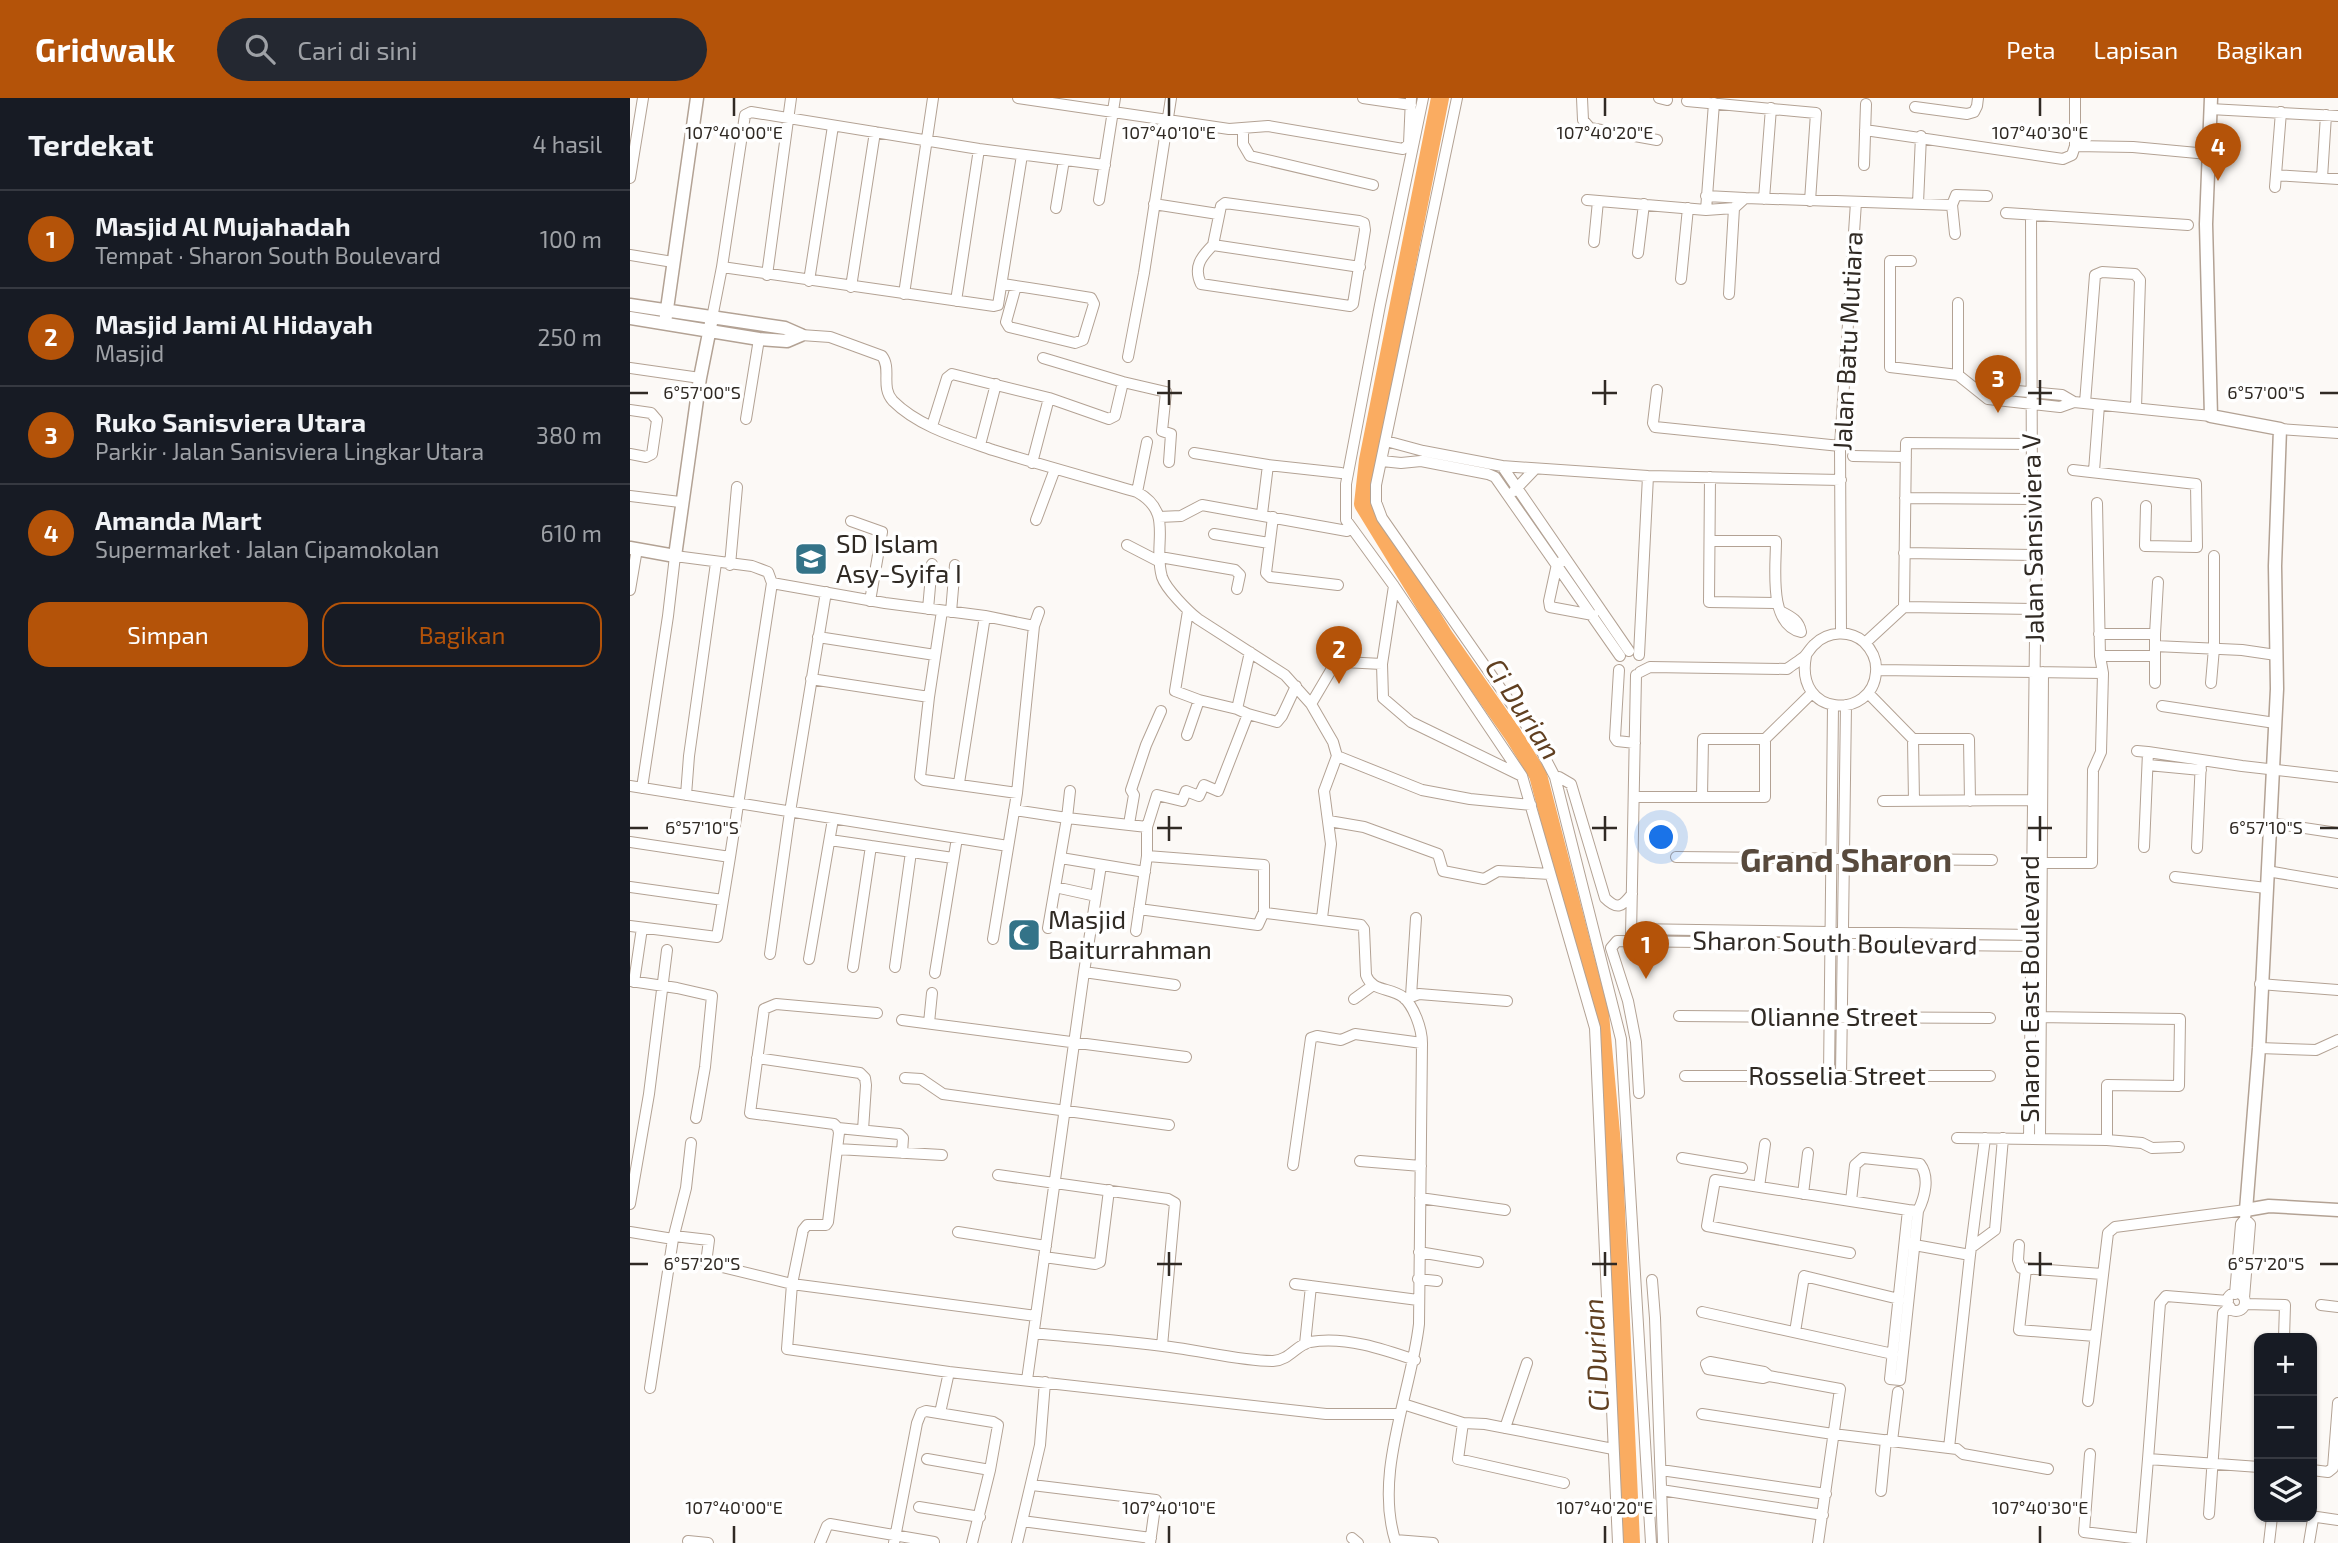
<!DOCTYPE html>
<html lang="id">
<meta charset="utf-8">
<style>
body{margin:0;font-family:"Exo 2",sans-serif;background:#242831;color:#f1f3f6}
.controls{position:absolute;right:21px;bottom:21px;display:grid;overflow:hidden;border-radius:14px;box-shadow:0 2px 5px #0004}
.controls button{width:63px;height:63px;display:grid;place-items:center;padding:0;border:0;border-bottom:2px solid #363941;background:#171b24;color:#f1f3f6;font:35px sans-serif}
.you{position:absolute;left:1032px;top:740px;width:24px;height:24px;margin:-18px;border:5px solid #fff;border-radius:50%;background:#1a73e8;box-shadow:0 0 0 10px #1a73e833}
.badge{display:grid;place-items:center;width:46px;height:46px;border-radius:50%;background:#b45309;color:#fff;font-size:23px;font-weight:700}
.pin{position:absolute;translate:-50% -58px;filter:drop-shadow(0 2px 4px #0008)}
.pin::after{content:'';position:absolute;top:37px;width:24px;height:21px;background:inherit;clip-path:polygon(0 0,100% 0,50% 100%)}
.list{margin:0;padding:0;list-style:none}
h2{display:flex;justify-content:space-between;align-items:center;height:91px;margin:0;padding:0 28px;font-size:30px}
h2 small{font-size:23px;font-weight:400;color:#9ea1a6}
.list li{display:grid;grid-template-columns:46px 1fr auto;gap:21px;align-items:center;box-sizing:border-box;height:98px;padding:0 28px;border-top:2px solid #363941}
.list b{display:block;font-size:26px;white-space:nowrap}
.list p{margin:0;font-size:23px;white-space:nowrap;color:#9ea1a6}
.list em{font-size:23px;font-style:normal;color:#9ea1a6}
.actions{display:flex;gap:14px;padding:21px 28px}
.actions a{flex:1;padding:16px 0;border:2px solid #b45309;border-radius:21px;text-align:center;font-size:24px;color:#b45309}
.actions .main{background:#b45309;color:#fff}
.icon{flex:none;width:38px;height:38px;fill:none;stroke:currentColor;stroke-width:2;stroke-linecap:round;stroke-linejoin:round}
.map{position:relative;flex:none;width:1708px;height:1445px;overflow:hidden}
header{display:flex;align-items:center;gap:42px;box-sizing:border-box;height:98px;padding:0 35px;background:#b45309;color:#fff}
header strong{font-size:33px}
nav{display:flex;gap:38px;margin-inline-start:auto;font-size:24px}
.search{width:490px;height:63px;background:#242831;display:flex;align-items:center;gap:18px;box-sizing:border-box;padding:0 24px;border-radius:38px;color:#9ea1a6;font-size:26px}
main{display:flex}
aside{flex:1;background:#171b24}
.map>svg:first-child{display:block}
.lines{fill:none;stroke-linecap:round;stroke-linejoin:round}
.river{stroke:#faac61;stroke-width:18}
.minor-casing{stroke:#b3a294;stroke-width:12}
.tertiary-casing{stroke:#b3a294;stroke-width:15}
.minor{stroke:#fff;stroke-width:10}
.tertiary{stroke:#fff;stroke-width:12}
.ticks{fill:none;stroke:#302a24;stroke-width:2.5}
.labels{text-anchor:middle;stroke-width:7;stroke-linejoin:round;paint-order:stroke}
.street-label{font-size:26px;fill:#302a24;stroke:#fff}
.poi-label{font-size:26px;fill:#302a24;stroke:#fff;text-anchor:start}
.water-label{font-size:28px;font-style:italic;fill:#614021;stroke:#fff}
.district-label{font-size:33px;font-weight:bold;fill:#584a3d;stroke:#fff}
.ticks-label{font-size:18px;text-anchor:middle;fill:#302a24;stroke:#fff;stroke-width:7;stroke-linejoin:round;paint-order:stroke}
</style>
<header>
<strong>Gridwalk</strong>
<div class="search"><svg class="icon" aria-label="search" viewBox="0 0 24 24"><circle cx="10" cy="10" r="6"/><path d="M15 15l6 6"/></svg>Cari di sini</div>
<nav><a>Peta</a><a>Lapisan</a><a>Bagikan</a></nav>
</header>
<main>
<aside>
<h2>Terdekat<small>4 hasil</small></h2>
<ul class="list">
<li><span class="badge">1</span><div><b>Masjid Al Mujahadah</b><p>Tempat · Sharon South Boulevard</p></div><em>100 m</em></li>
<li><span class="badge">2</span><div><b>Masjid Jami Al Hidayah</b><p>Masjid</p></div><em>250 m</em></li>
<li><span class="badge">3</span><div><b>Ruko Sanisviera Utara</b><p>Parkir · Jalan Sanisviera Lingkar Utara</p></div><em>380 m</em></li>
<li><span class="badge">4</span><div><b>Amanda Mart</b><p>Supermarket · Jalan Cipamokolan</p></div><em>610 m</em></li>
</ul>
<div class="actions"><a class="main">Simpan</a><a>Bagikan</a></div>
</aside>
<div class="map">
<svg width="1708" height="1445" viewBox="0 0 1708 1445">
<rect width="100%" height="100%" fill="#fcf9f6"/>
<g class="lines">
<path class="river" d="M810,0L738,362L733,406L814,538L884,638L908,677L970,916L984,1068L1001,1445"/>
<defs>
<path id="minor" d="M388,0L599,31L638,28L773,51L779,46L781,0
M733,0L781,7
M793,0L750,207L716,386V422L764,488L892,678L965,930L988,1445
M827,0L746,387V404L752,420L903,637L925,679L991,941L1021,1445
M952,0L953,22L960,30L1027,42
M1029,0L1037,2
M1057,3L1186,15L1180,103
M1285,9L1337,16L1344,14L1347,8L1348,0
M1580,11L1708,18
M613,31V46L620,58L743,87
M1235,32L1433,61L1442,57L1445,48V0
M1445,48L1503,49L1578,56
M1234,67L1236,6
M1646,77L1708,81
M0,80L13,0
M1692,80L1696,17
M1645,89L1651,14
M1076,98L1115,100
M1134,101L1141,10
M469,102L485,0
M957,102L1076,112L1104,110L1115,100L1322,107L1325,136
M1288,105L1291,38
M524,106L588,116
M1322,107L1326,97L1357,98
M426,110L434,62
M1076,112L1084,5
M1376,115L1558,127
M964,144L968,103
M583,147C571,159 563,169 571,186L720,208L723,206L735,132L734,125L729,123L595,105L591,108L583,147L730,169
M1008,155L1014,106
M0,157L43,164
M1281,163H1260V269L1328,277L1358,301L1430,309L1444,304L1581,318
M92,169L364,208L368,207L392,57
M137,177L161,0
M1051,181L1058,110
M179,183L203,28
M372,186C402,190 432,195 461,200L464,206L453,242L445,245L379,229L376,224L386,188
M221,189L245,34
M274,196L303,0
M1099,196L1104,110
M326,203L349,51
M1328,205V277
M82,220L92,169L115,17L121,14L349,51L475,67
M171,237L200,239L252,258C262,271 250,289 263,303C289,329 329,340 363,352C411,367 459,380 507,394C545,415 522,445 532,479C536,491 558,513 568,521L655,577L681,606L703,644L707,658L694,693L701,746L692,820
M498,259L514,175L541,0
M413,260L493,284L536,294L532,333L541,336L539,364
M0,270L70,280
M1344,289L1432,297L1444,304
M1027,292L1023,325L1025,329L1210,348
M1455,305L1465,177L1472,174L1505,176L1510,182L1506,310
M0,312L21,315L27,322L22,356L16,359L0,356
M116,321L129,241
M302,328L317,280L322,276L419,300L479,321L485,318L493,284
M1650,331L1708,335
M756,343L793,353L872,368L999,553
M350,347L366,286
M564,355L638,367L632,416
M1223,358L1276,359
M752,363L771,365L791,363L858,376L865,379L990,558
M402,365L419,300
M638,367L711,375
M872,368L1018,378L1211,382
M1443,372L1566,386L1567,449L1515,448L1516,408
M1464,373L1469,307
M1080,379L1079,504L1145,505
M884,393L905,371
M507,394L517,344
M0,398L50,404
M1275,400L1402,401
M529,419L551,418L572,407L717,433
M643,419L636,475L640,479L708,487
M406,422L425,371
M221,423L252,434L240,503
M584,436L639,445
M1080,443H1146C1146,470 1138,526 1171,534C1169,523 1162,519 1152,514
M497,447L530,464
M1274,455L1406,457
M530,459L605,472L610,477L607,491
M931,464L927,466L919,503L920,509L963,517
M100,467L107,389
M142,485L255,505L355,518L404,528L387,695L363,841
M764,488L752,566L753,600L781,624L892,678
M0,492L7,451
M1274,509L1276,345L1401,346
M298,511L302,466
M312,513L299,599L290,679L294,682L387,695
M558,513L545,593L569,602L607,611L620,554
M321,514L325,467
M404,528L409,514
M1211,535L1210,348L1226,104
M1469,536H1525
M188,539L305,557
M1235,545L1274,509L1405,511
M1525,548L1612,552L1646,557
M1009,557L1018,378
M1470,558H1525
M1157,571C1162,567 1169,563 1174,559C1178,555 1181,549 1185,546C1198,533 1220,532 1234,544C1242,552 1247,563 1246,574C1243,622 1164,620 1176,558
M989,572L985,640L987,643L1005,645
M1246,572L1473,575
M1010,574L1020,569L1157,571
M181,581L299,599
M1525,585V536L1528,484
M1581,585L1584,550V458
M1238,595L1283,641
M681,606L704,567L713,564L752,566
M1532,608L1645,625
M618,616L647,624L652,618L666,588
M557,637L569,602
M1135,641L1182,595
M1507,653L1518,654
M707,658L792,692L840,701L901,707
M1518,667L1571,672
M929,679L941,686L975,800C987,812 992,809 1002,796
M329,685L355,518
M0,688L378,748
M440,693L437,720L517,729V758L506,833
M56,697L59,658L86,465
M1005,699H1135V641H1073L1072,699
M1253,703L1402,702
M1284,703L1283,641H1339L1340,703
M384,712L437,720L418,830
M699,723L734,729L808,756L813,773L854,781L868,773L920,776
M1641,725L1708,735
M499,726L504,697L501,692L516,647L531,613
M517,729L527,697L552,703L556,693L569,698L574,687L588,693L618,616L607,611
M200,742L323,760
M0,744L100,759L142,485L138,474L122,468L45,458L38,518L12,690
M1514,749L1518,654L1612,668L1708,679
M1567,750L1571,662
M517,758L634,767V815
M1046,759L1362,762
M431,760L515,774
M1405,765H1462L1463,672L1471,654L1473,575L1470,558L1467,405
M1637,773L1708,785
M1545,779L1636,790
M0,789L93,802
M425,789L466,798
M509,811L628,827L633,816L636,815L731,827L734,831L736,877C742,894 760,889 773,899C784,908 792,931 792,945L789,1226C781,1296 743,1376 766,1445
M0,828L87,839L100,759
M1001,831L1407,837
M1001,838L1006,577
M140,856L160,714L196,494
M179,861L203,721
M223,869L241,748
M265,869L281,754
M454,874L545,887
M305,875L327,740
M0,883L47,890L82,898L75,969L66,1020
M4,884L12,830
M1630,886L1708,892
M781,898L786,820
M724,901L742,888
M775,901L789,896L877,903
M247,915L146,906L134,911L120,1015L204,1026L208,1030L209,1035L198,1124L196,1127H177L173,1132L162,1186L157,1251L319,1274L696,1316H770
M1049,918L1360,920
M1405,919L1550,921L1549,988L1477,987V1042
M272,922L556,959
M299,925L302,895
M1629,950L1686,952L1708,942
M127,960L230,975L235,980L236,987L233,1032
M1055,978H1360
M1199,978L1203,607
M1211,978L1216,607
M275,980L291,981L313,996L539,1027
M1009,995L1006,944L998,903L981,850L987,843L1410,848
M208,1030L269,1036L273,1040L272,1055
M1327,1040L1477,1042L1512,1045L1522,1050L1549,1049
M1399,1041L1406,457V406L1402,401L1401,117
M1410,1041L1413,574
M207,1051L312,1057
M1052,1060L1112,1070
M730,1063L791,1068
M663,1067L681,940L687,938L711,942L725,936L792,945
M368,1077L538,1101L545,1105L532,1248
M1129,1089L1135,1046
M1173,1096L1178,1055
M790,1100L875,1112
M1221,1103L1225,1067L1233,1060L1290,1066C1300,1079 1295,1099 1288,1113L1270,1282L1260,1281L1278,1112L1288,1113
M0,1106L19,996L37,852
M0,1134L43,1141
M328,1134L416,1148
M44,1138L79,1142L76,1165L162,1186L406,1218
M1279,1146L1340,1157L1355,1040
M1389,1147L1388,1162L1391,1170L1472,1176
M1342,1149L1365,1132L1373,1040
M789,1154L848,1164
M1220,1155L1077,1128L1085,1082L1278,1112
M414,1159L465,1166L470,1164L479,1092
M1396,1171L1389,1232L1465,1238
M788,1181L807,1183
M1022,1182L1025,1220L1033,1445
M665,1186L788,1202
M1597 1204a9 9 0 1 1 18 0a9 9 0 1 1-18 0Z
M1605,1196L1611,1126L1615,1121
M1615,1206L1655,1207L1654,1240
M1691,1207L1708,1209
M1072,1214L1263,1256
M1165,1234L1174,1178L1269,1201
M404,1235C452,1240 500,1243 547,1250C577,1254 613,1263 643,1263C660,1262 666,1247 680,1244C715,1238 753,1251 785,1262
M675,1246L681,1188
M1139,1278L1134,1274L1080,1264L1076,1266L1078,1271L1133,1280L1139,1278L1210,1291L1188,1445
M397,1282L454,874L471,767
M20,1290L43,1141L56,1090L61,1045
M1458,1303L1478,1135L1485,1129L1616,1112L1615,1121L1620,1126L1614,1200
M773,1306L833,1325L855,1326L983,1351
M310,1315L319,1274
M1072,1316L1203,1336L1327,1351L1333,1356L1418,1371
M833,1325L828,1361L934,1385
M875,1330L897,1265
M1262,1343L1268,1294
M1319,1350L1340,1157
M1460,1356L1454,1434L1511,1441
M297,1361L360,1372
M1518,1361L1530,1205L1536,1198L1598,1203
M1031,1372L1196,1396
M1682,1372L1698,1374L1703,1370L1708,1305
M402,1387L526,1402L520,1445
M1031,1392L1193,1417
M1251,1393L1256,1342
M289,1409L350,1419
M1579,1416L1593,1215L1600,1209
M392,1423L521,1440
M722,1440L728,1445
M765,1442L803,1445
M58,1443L78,1445
M190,1445L197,1428L200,1426L304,1444
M264,1445L287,1325L291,1315L296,1313L363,1324L368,1327L360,1372L342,1445
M387,1445L410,1347L415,1284
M1511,1445L1518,1361L1629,1369
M1639,1445L1642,1419
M1679,1445L1683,1421L1687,1419L1708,1422"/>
<path id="tertiary" d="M1581,0L1576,126L1581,318L1650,331L1645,468L1647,591L1629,950L1616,1112L1639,1108L1708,1112
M0,207L155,230L171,237
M0,220L129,241L157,243L171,237
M35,225L67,0
M0,450L45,458L70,280L82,220"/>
</defs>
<use href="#minor" class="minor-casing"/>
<use href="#tertiary" class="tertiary-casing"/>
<use href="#minor" class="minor"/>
<use href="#tertiary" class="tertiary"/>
</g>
<path class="ticks" d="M104,0V18M539,0V18M975,0V18M1410,0V18M539,282V307M975,282V307M1410,282V307M0,295H18M527,295H552M962,295H987M1398,295H1422M1690,295H1708M539,718V743M975,718V743M1410,718V743M0,730H18M527,730H552M962,730H987M1398,730H1422M1690,730H1708M539,1154V1178M975,1154V1178M1410,1154V1178M0,1166H18M527,1166H552M962,1166H987M1398,1166H1422M1690,1166H1708M104,1428V1445M539,1428V1445M975,1428V1445M1410,1428V1445"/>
<defs>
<symbol id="school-square" viewBox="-11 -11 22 22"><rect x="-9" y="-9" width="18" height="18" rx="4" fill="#347388" stroke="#fff"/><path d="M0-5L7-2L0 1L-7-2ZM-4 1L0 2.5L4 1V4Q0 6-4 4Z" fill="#fff"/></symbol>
<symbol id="mosque-square" viewBox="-11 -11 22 22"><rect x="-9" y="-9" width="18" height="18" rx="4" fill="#347388" stroke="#fff"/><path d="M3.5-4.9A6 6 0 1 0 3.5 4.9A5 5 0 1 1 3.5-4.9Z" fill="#fff"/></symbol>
</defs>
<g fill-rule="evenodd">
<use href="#school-square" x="162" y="442" width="38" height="38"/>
<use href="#mosque-square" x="375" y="818" width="38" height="38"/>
</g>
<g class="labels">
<g class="street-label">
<text transform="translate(1218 243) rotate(-87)" y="9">Jalan Batu Mutiara</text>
<text transform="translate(1403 440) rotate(-91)" y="9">Jalan Sansiviera V</text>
<text transform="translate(1205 845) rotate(1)" y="9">Sharon South Boulevard</text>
<text transform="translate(1400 891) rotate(-90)" y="9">Sharon East Boulevard</text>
<text x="1204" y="928">Olianne Street</text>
<text x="1207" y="987">Rosselia Street</text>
</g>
<g class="poi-label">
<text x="206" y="455">SD Islam<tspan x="206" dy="30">Asy-Syifa I</tspan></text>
<text x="418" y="831">Masjid<tspan x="418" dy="30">Baiturrahman</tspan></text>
</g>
<g class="water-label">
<text transform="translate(893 611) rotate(57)" y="10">Ci Durian</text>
<text transform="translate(966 1257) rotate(-93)" y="10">Ci Durian</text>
</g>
<g class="district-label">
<text x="1216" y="774">Grand Sharon</text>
</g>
</g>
<g class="ticks-label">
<text x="104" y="41">107°40'00"E</text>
<text x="539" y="41">107°40'10"E</text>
<text x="975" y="41">107°40'20"E</text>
<text x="1410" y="41">107°40'30"E</text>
<text x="72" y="301">6°57'00"S</text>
<text x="1636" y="301">6°57'00"S</text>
<text x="72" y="736">6°57'10"S</text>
<text x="1636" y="736">6°57'10"S</text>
<text x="72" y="1172">6°57'20"S</text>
<text x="1636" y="1172">6°57'20"S</text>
<text x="104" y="1416">107°40'00"E</text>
<text x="539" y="1416">107°40'10"E</text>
<text x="975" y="1416">107°40'20"E</text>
<text x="1410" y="1416">107°40'30"E</text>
</g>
</svg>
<div class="controls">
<button>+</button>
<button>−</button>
<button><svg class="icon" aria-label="layers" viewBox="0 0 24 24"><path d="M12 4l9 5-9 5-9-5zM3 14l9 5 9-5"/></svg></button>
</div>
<div class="you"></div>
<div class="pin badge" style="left:1016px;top:881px">1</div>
<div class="pin badge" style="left:709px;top:586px">2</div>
<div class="pin badge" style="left:1368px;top:315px">3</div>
<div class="pin badge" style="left:1588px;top:83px">4</div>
</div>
</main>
